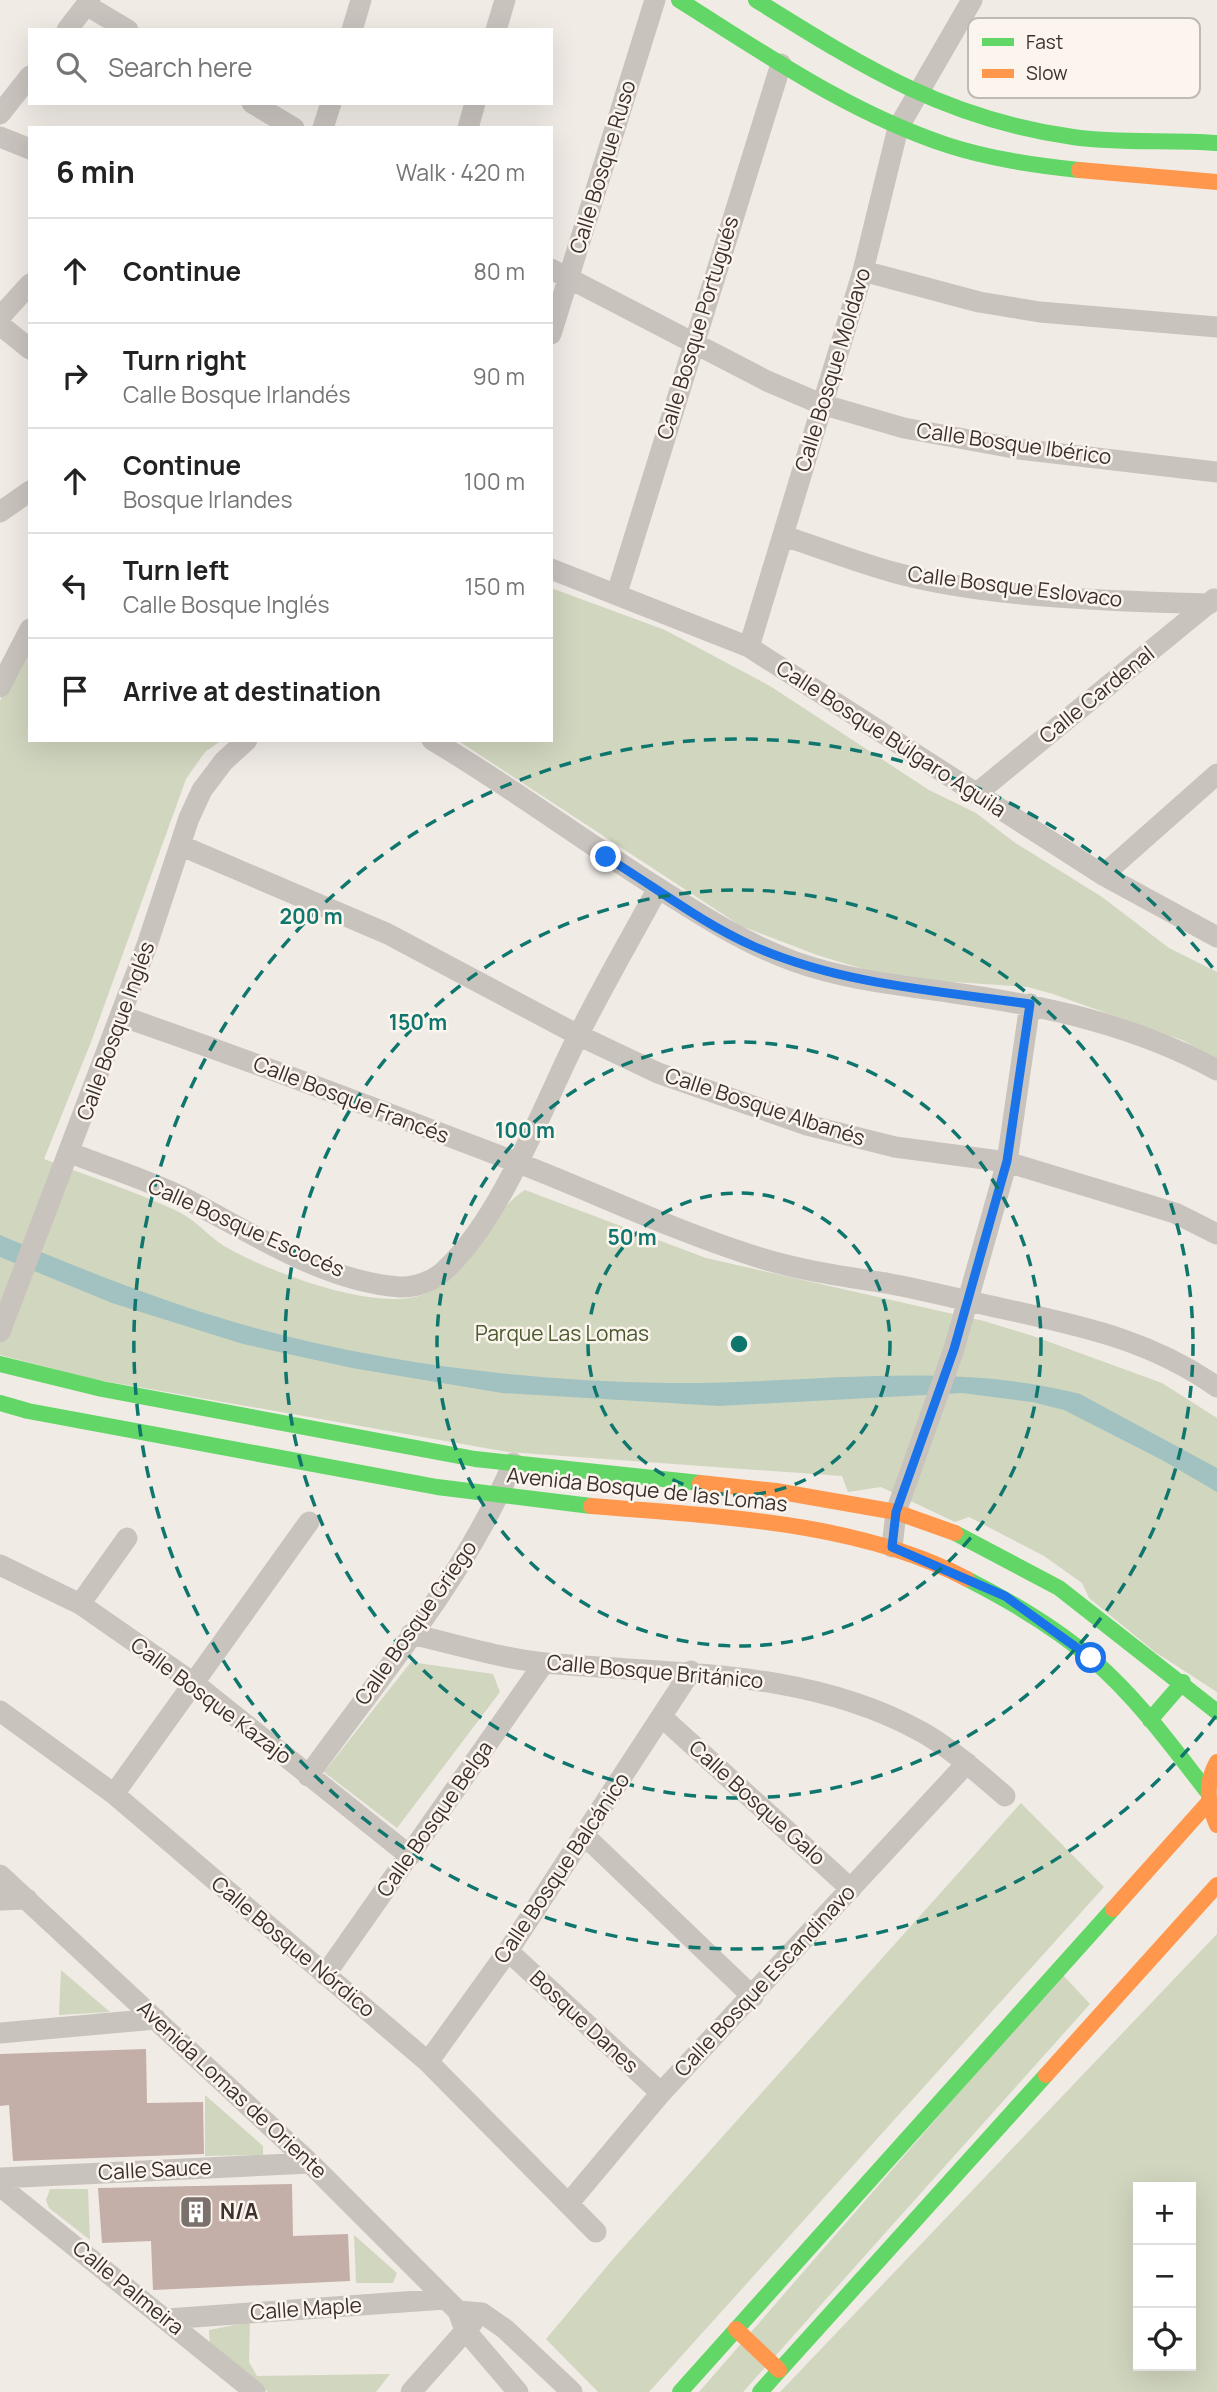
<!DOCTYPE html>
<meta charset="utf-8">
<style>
body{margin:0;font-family:Manrope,sans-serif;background:#f6f6f6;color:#222}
.controls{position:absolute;right:21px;bottom:21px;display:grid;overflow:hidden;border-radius:0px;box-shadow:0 7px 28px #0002}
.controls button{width:63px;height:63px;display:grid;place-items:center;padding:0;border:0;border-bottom:2px solid #e0e0e0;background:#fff;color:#222;font:35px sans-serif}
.stop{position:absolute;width:21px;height:21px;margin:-16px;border:5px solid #1a73e8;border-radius:50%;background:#fff}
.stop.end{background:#1a73e8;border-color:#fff;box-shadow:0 2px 7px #0008}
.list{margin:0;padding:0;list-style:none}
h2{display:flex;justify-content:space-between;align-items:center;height:91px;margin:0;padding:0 28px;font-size:30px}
h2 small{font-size:23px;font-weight:400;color:#767676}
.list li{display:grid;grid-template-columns:46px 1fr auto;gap:21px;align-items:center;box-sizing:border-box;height:105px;padding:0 28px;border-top:2px solid #e0e0e0}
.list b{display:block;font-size:26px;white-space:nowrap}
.list p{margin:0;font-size:23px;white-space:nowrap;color:#767676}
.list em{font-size:23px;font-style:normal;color:#767676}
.icon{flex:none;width:38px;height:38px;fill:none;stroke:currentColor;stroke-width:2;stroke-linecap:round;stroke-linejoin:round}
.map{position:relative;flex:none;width:1217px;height:2392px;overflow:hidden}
.search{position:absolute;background:#fff;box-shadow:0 7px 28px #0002;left:28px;top:28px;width:525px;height:77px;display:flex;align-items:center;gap:18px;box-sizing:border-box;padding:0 24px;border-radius:0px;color:#767676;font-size:26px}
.panel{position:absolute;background:#fff;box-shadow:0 7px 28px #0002;left:28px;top:126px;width:525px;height:616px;border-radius:0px}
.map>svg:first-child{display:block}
.green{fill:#d1d6bf;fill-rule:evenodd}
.water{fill:#a1c2c1}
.building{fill:#c3afa7}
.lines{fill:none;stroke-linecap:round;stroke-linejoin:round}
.street{stroke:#c9c3be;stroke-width:21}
.fast{stroke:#63d668;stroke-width:16}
.slow{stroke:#ff974d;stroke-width:16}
.route{stroke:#1a73e8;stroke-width:9}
.ring{fill:none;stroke:#0f766e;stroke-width:3.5;stroke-dasharray:12 9}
.labels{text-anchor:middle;stroke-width:5;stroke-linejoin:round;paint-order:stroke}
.street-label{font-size:21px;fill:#3b302b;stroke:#fbf5ee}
.park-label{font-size:21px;fill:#4a5a2e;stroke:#fbf5ee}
.poi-label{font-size:21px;font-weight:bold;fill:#3b302b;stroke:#fbf5ee;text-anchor:start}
.key{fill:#fbf5ee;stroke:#c1bab4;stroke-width:2}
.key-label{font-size:19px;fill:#3b302b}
.centre{fill:#0f766e;stroke:#fbf5ee;stroke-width:3.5}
.ring-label{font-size:21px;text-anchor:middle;font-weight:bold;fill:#0f766e;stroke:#fbf5ee;stroke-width:5;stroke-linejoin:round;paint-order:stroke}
</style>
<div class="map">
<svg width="1217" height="2392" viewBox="0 0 1217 2392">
<rect width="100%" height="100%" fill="#f0ebe5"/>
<path class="green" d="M551,588L665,630L770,686L929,790L976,813L1014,842L1102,897L1169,948L1217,972V1059L1182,1040L1053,994L1028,987L893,978L817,955L741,926L457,740H551Z
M30,650V740H222L205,752L186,779L91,1042L44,1159C88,1176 134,1191 177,1211C195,1219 208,1236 224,1246C267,1271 379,1315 427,1293C468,1274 487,1214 525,1190L706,1258L984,1321L1033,1336L1162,1383L1217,1418V1692L1155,1652L1089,1598L1082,1583L1044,1556L969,1517L955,1522L881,1487L848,1492L842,1476L508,1452L93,1379L0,1355V701Z
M411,1662L493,1674L500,1692L397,1828L324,1772Z
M1021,1803L1104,1887L649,2392H598L546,2339L614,2258Z
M1217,1934V2392H780ZM1138,2187H1191V2366H1138Z
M61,1970L110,2012L59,2015Z
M1062,1974L1090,2004L743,2392H699Z
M205,2095L263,2146V2155L205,2156Z
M50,2189H88L90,2240L49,2208L46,2200Z
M354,2235L397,2273L393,2283H356Z
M250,2322L249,2362L257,2376L390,2374L376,2392H268L210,2347L209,2330Z"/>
<path class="water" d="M0,1235C84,1270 167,1304 255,1328C387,1364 529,1381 666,1383C804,1385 945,1359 1080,1394L1217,1468V1492L1162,1460L1064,1410L1032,1402L962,1393L719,1406L502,1393L352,1368L243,1344L112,1303L0,1257Z"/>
<path class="building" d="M146,2049L147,2103L203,2102L204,2154L13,2161L9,2105L0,2106V2054Z
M292,2184L293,2236L348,2234L350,2281L153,2290L151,2241L102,2243L98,2188Z"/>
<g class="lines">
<path class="street" d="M86,5L128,30
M67,30L90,0
M352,30L361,0
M496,30L505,0
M252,103L294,128
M0,114L30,76
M323,128L331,103
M468,128L475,103
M0,137L30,149
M551,269L767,381L821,404L904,428L1019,449L1217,472
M863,271L979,302L1040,312L1217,327
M0,317L30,284
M0,325L30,349
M551,334L655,0
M0,512L30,491
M784,536C821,548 858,563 896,573C991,598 1111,601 1209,604
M551,569L749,647L1103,875L1217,937
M617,593L781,64
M749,647L863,271L898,128L972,0
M0,687L30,629
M432,740C510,786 582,840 658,888C702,916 744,943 793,961C845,980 900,985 954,993C1046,1006 1135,1025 1217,1070
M977,793L1214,599
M182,846L388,934L578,1035L658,1073L807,1125L895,1147L1007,1162L1175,1213L1217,1234
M1103,875L1217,774
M121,1016C254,1062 385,1112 516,1162C596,1193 672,1230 754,1256C797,1270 841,1276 886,1283C924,1290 962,1300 1000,1308C1080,1326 1149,1339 1217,1387
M71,1153C108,1168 148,1180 184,1198C251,1232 322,1281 399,1287C416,1288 436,1280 447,1268C502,1216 543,1106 577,1038C602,987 631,938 658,888
M0,1332L147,945L189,818L202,790L224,761L247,740
M892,1547L896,1512L954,1349L1007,1162L1030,1004
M0,1565L80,1604L195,1684L410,1856
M80,1604L127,1538
M411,1634C455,1644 502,1659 546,1663C674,1675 804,1668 920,1731C951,1748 978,1773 1005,1796
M0,1711L114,1794L428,2062L596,2232
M663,1718L851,1889
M308,1776C380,1676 465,1577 513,1463
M114,1794L309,1522
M585,1836L753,1997
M0,1875L310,2163L458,2311L465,2330L518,2392
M0,1900L27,1899
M508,1951L661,2093
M325,1975L544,1663
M0,2033L156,2019
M428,2062L508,1951L691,1671
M0,2178L310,2163
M0,2186L255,2392
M568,2204L661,2093L967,1763
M458,2311L482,2313L505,2329L572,2392
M167,2319L445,2299
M411,2392L473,2322"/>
<path class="fast" d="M679,0C765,54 850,113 947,145C990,159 1034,165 1079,170
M756,0C862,66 945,119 1073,137C1120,144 1169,139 1217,143
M0,1364L102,1389L475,1459L700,1483
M0,1403L28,1411L437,1487L591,1506
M955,1533L1059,1588L1217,1712
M967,1579C1012,1602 1055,1627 1093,1660C1137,1698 1171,1745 1206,1790
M1150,1720L1183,1682
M680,2392L1113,1909
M760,2392L1046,2075"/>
<path class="slow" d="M1079,170L1217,182
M700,1483L776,1491L896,1512L955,1533
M591,1506C712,1516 858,1521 967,1579
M1217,1762C1205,1784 1207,1802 1217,1825
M1113,1909L1207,1804
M1046,2075L1217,1885
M736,2329L779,2370"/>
</g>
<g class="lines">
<path class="route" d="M606,857C654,886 701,923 753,946C839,984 937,991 1030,1004L1007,1161L954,1349L896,1512L892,1547L1005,1596L1091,1658"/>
</g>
<g class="ring">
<circle cx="739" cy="1344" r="151"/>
<circle cx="739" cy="1344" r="302"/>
<circle cx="739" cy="1344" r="454"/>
<path d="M1216 1716A605 605 0 1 1 1216 972"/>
</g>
<defs>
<symbol id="building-square" viewBox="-11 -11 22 22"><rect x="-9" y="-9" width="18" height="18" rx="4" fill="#7a716c" stroke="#fbf5ee"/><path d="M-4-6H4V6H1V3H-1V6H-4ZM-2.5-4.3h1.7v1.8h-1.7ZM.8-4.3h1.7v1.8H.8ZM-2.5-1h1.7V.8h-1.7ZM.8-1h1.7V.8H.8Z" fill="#fff"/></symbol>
</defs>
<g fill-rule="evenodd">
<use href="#building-square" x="177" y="2193" width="38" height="38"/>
</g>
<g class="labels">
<g class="street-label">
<text transform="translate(603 167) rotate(-73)" y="7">Calle Bosque Ruso</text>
<text transform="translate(698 328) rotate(-73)" y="7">Calle Bosque Portugués</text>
<text transform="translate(833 370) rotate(-73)" y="7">Calle Bosque Moldavo</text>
<text transform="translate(1014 444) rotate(8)" y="7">Calle Bosque Ibérico</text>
<text transform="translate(1015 587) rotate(7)" y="7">Calle Bosque Eslovaco</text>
<text transform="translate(1097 695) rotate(-39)" y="7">Calle Cardenal</text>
<text transform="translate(891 739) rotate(33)" y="7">Calle Bosque Búlgaro Aguila</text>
<text transform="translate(116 1031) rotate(-70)" y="7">Calle Bosque Inglés</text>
<text transform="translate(351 1100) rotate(21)" y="7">Calle Bosque Francés</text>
<text transform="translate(765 1107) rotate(18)" y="7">Calle Bosque Albanés</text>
<text transform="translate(246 1228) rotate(24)" y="7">Calle Bosque Escocés</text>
<text transform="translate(647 1490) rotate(6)" y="7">Avenida Bosque de las Lomas</text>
<text transform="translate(416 1623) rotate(-55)" y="7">Calle Bosque Griego</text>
<text transform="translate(655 1672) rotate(5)" y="7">Calle Bosque Británico</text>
<text transform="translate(211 1701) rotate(37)" y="7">Calle Bosque Kazajo</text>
<text transform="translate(757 1803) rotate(42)" y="7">Calle Bosque Galo</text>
<text transform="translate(435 1819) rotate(-55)" y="7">Calle Bosque Belga</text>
<text transform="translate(562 1868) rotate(-56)" y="7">Calle Bosque Balcánico</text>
<text transform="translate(293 1947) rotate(40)" y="7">Calle Bosque Nórdico</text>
<text transform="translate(765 1981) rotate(-47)" y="7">Calle Bosque Escandinavo</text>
<text transform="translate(584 2022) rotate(43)" y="7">Bosque Danes</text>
<text transform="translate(232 2090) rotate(43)" y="7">Avenida Lomas de Oriente</text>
<text transform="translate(155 2170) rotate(-3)" y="7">Calle Sauce</text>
<text transform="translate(128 2288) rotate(39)" y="7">Calle Palmeira</text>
<text transform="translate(306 2309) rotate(-4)" y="7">Calle Maple</text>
</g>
<g class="park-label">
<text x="562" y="1341">Parque Las Lomas</text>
</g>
<g class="poi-label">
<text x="220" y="2219">N/A</text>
</g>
</g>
<rect x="968" y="18" width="232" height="80" rx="10" class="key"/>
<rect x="982" y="38" width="32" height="8" fill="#63d668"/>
<rect x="982" y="69" width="32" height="9" fill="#ff974d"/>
<g class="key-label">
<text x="1026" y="49">Fast</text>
<text x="1026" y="80">Slow</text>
</g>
<circle cx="739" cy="1344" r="10" class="centre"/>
<g class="ring-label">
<text x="311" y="924">200 m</text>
<text x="418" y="1030">150 m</text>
<text x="525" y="1138">100 m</text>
<text x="632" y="1245">50 m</text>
</g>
</svg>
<div class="controls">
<button>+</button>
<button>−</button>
<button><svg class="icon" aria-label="locate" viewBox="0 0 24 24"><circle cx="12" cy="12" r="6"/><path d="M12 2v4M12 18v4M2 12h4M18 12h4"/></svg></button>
</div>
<div class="stop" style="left:1091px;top:1658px"></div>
<div class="stop end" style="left:606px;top:857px"></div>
<div class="search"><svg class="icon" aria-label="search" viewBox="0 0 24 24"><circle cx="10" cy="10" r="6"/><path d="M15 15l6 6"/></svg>Search here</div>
<section class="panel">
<h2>6 min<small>Walk · 420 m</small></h2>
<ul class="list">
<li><svg class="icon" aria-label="ahead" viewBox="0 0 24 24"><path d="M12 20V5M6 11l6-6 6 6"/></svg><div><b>Continue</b></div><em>80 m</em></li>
<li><svg class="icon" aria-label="right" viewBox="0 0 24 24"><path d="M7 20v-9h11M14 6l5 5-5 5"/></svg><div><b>Turn right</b><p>Calle Bosque Irlandés</p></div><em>90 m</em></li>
<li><svg class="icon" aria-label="ahead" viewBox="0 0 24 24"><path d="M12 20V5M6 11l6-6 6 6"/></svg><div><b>Continue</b><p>Bosque Irlandes</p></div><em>100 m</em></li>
<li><svg class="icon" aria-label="left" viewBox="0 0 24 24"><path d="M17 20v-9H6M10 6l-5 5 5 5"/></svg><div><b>Turn left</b><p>Calle Bosque Inglés</p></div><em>150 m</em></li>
<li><svg class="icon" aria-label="arrive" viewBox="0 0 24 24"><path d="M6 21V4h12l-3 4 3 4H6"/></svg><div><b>Arrive at destination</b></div></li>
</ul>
</section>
</div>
